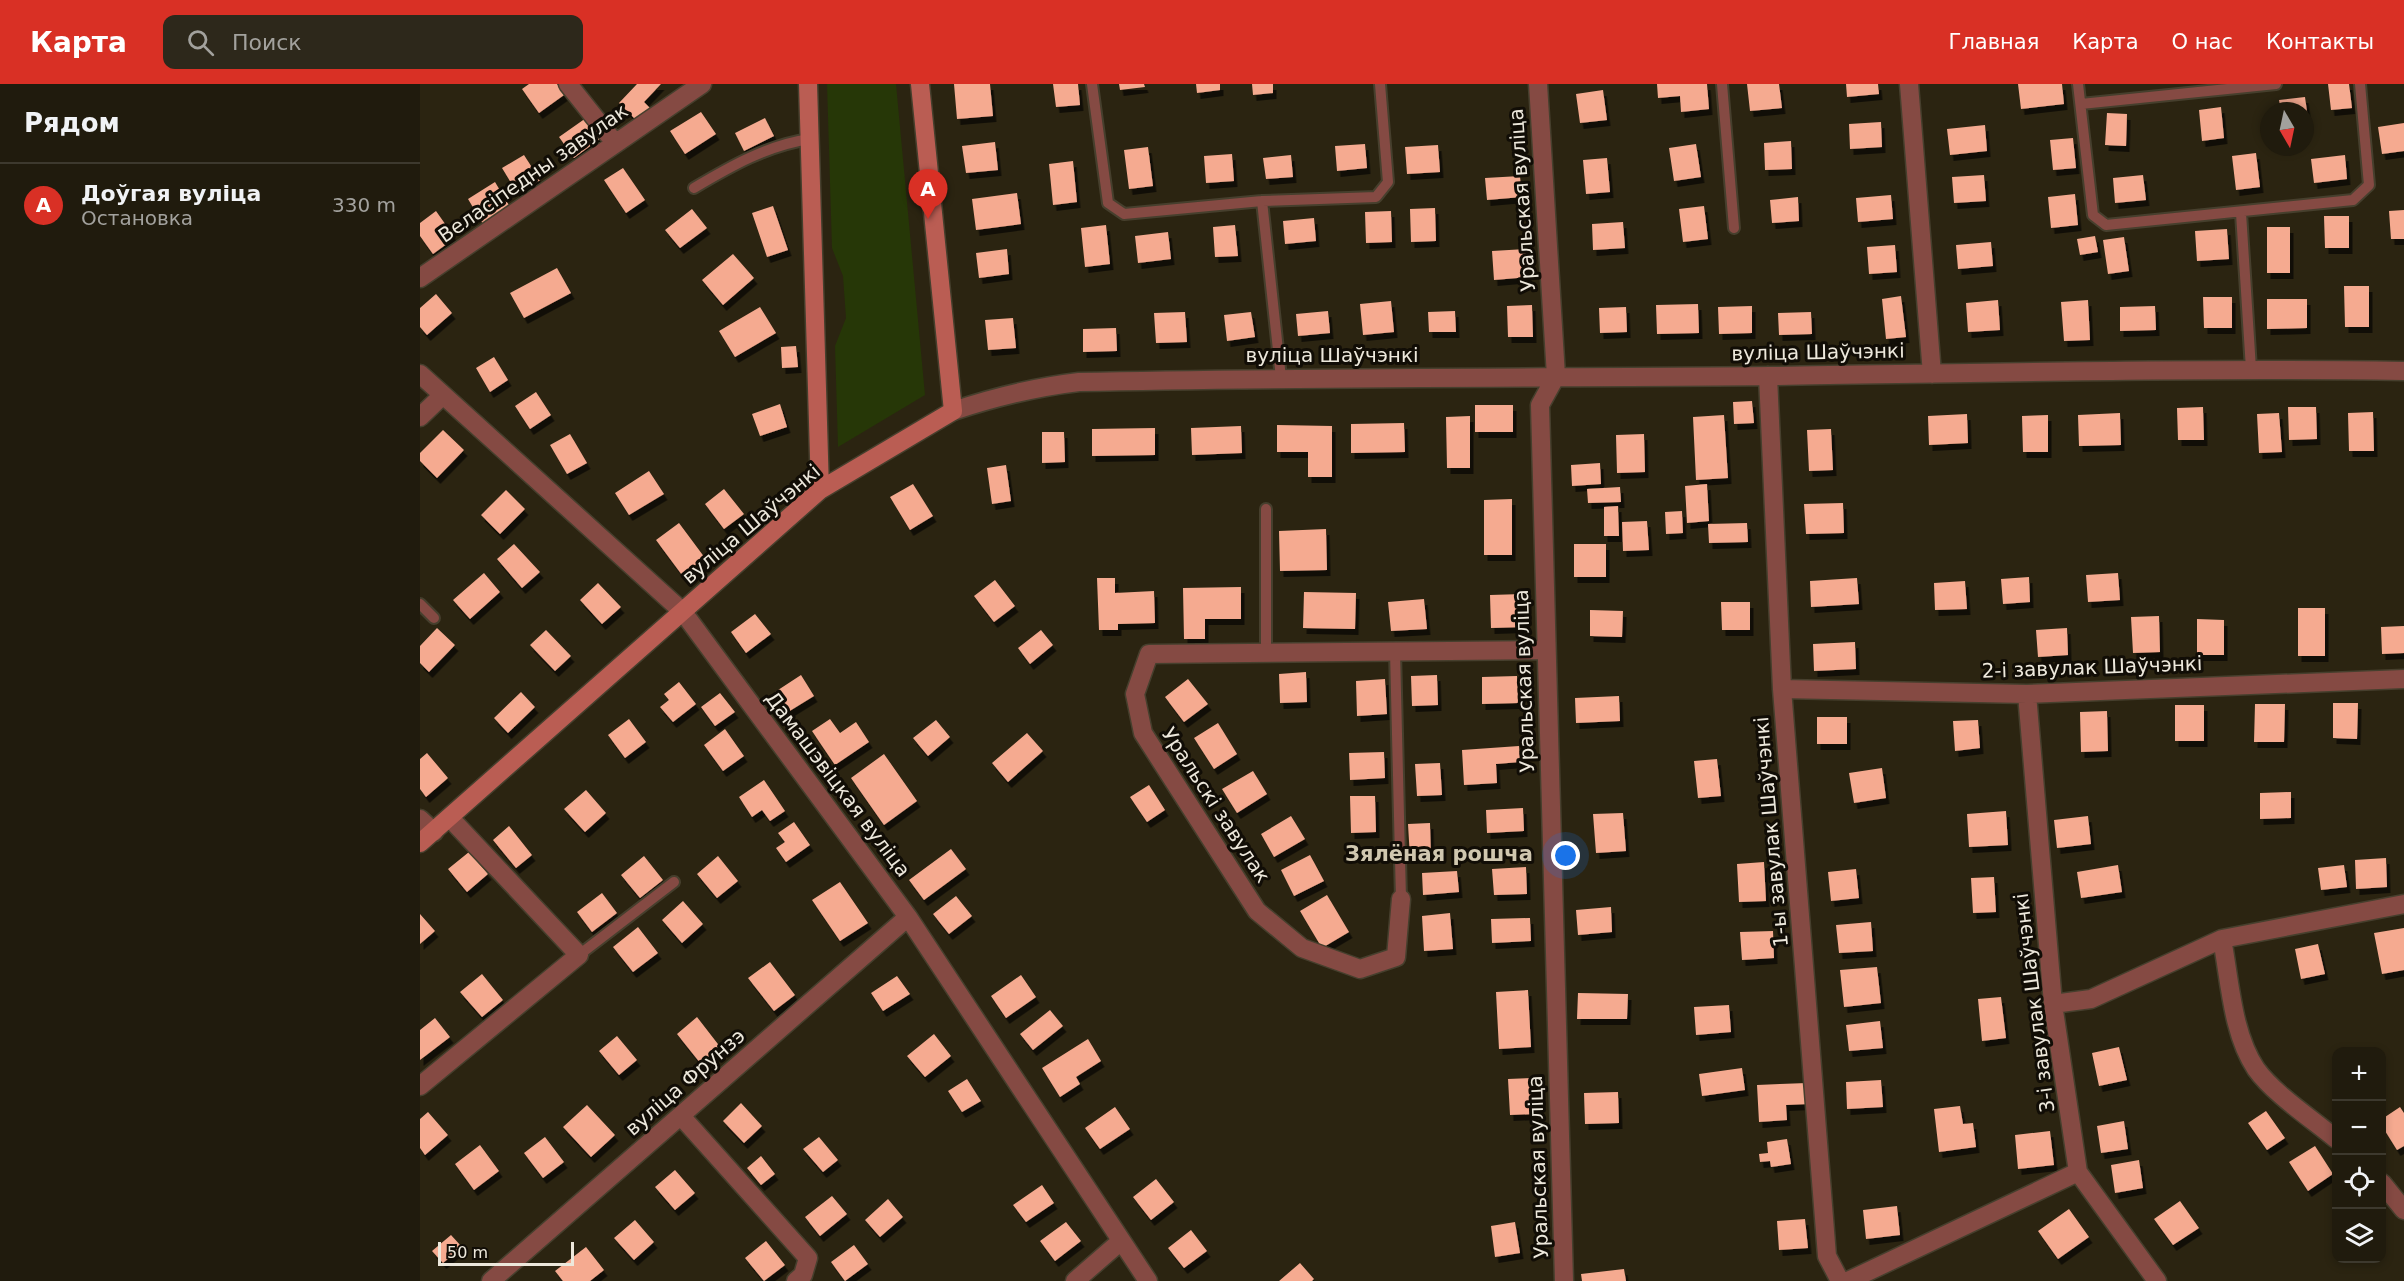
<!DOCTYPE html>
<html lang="ru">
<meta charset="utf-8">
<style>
body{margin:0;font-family:"DejaVu Sans",sans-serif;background:#2d281b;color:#f1f3f6}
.controls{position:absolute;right:18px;bottom:18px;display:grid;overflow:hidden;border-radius:12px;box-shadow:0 3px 9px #0003}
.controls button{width:54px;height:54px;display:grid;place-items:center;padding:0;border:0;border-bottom:2px solid #3d392e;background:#201b0d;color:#f1f3f6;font:30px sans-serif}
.compass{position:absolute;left:1840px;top:18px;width:54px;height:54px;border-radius:50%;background:#201b0d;box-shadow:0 3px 9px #0003;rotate:171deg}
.scale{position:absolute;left:18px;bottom:15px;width:136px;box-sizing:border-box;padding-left:6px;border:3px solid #ede8dc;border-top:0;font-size:16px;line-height:21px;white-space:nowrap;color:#ede8dc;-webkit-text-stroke:4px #110d06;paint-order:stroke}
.you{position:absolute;left:1146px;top:772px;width:21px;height:21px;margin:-15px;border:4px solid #fff;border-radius:50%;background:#1a73e8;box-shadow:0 0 0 9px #1a73e833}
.badge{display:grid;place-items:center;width:39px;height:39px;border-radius:50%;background:#d93025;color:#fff;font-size:20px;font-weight:700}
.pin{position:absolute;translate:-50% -50px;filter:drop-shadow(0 2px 3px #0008)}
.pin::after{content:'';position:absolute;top:32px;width:21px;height:18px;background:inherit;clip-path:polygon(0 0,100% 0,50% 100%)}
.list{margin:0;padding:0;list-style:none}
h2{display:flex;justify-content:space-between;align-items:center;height:78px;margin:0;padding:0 24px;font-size:26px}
h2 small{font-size:20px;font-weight:400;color:#a2a19d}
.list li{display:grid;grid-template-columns:39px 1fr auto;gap:18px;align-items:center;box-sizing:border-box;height:84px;padding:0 24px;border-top:2px solid #3d392e}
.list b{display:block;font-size:22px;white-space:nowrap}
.list p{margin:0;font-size:20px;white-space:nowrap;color:#a2a19d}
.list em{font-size:20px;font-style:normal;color:#a2a19d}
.icon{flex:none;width:33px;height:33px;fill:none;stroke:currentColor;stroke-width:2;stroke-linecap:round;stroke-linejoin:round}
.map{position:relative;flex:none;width:1984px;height:1197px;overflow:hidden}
header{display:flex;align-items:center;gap:36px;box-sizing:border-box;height:84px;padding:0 30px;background:#d93025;color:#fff}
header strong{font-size:28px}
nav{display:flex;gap:33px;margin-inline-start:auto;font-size:21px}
.search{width:420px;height:54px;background:#2d281b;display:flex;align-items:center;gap:15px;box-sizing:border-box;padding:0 21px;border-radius:12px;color:#a2a19d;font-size:22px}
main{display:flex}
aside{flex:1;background:#201b0d}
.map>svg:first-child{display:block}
.green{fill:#263707}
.building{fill:#f5aa90;filter:url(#shadow)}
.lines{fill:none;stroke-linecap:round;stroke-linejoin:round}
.lane-casing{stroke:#463f2d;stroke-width:14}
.street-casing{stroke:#463f2d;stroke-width:21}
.secondary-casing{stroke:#463f2d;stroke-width:21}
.lane{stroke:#854a43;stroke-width:10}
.street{stroke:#854a43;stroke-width:18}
.secondary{stroke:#ba5d53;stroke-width:18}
.labels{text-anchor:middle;stroke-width:6;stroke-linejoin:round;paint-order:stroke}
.street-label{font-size:20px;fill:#ede8dc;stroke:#110d06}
.neighbourhood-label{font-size:21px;font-weight:bold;fill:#d0c7af;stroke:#110d06}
</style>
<header>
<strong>Карта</strong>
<div class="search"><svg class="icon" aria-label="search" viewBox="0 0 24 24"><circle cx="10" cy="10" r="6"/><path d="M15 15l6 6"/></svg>Поиск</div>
<nav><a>Главная</a><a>Карта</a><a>О нас</a><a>Контакты</a></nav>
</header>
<main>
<aside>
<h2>Рядом<small></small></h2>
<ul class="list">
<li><span class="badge">A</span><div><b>Доўгая вуліца</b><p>Остановка</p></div><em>330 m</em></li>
</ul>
</aside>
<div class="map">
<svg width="1984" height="1197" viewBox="0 0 1984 1197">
<defs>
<filter id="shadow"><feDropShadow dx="3.5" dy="6" stdDeviation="0" flood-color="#0009"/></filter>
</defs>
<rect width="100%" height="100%" fill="#2b2411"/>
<path class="green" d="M407,0H476L505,311L418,363L415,262L426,234L423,192L412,164Z"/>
<path class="building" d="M109,0H137L144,11L119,29L102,5Z
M217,0H241L224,18L231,25L218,38L199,19Z
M534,0H570L573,32L537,35Z
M633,0H658L660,21L636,23Z
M699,0H724L725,3L700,6Z
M776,0H800V6L777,9Z
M832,0H853V9L833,11Z
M1237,0H1287L1289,25L1261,28L1260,12L1238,14Z
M1327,0H1359L1362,24L1330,27Z
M1426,0H1458L1459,10L1427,13Z
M1598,0H1642L1644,20L1601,25Z
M1908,0H1929L1932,24L1911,26Z
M1183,6L1187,36L1160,39L1156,10Z
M1885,13L1889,42L1885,43V27H1861L1859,16Z
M1801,23L1804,54L1782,57L1779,26Z
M281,28L296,50L265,70L250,47Z
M1687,29L1707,30L1706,62L1685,61Z
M166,34L181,54L154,74L139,53Z
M345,34L354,52L324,67L315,49Z
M1461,38L1462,63L1430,65L1429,40Z
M1984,39V67L1962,70L1958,43Z
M1565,41L1567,67L1530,71L1527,45Z
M1653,54L1656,84L1633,86L1630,56Z
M1371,57L1372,85L1345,86L1344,59Z
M575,58L578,86L546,89L542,62Z
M945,60L947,84L917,87L915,62Z
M1276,60L1281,93L1254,97L1249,64Z
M1018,61L1020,88L987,90L985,63Z
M728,63L733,102L709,105L704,66Z
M1836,69L1840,103L1816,106L1812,72Z
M812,70L814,97L786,99L784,72Z
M104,71L120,96L98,110L82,84Z
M871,71L873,93L846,95L843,74Z
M1925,71L1927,95L1894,99L1891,75Z
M1187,74L1190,108L1166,110L1163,76Z
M653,77L657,118L633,121L629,80Z
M203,84L225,116L206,129L184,96Z
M1564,91L1566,117L1534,119L1532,93Z
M1723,91L1726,116L1695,119L1693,94Z
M1100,92L1102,113L1067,116L1065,94Z
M75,98L90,123L63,140L48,115Z
M597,109L601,140L556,146L552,115Z
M1655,110L1658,141L1631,144L1628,113Z
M1471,111L1473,135L1438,138L1436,114Z
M1378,113L1379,137L1352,139L1350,116Z
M353,122L368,166L347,173L332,129Z
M1284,122L1288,155L1263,158L1259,125Z
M1015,124L1016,157L991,158L990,125Z
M272,125L287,144L260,164L245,146Z
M1984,126V155H1971L1969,127Z
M16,127L35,154L13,170L0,152V139Z
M971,127L972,158L946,159L945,128Z
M1904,132H1929V164H1905Z
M894,134L896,157L865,160L863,137Z
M1203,138L1205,164L1173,166L1172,140Z
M686,141L690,180L665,183L661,144Z
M815,141L818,172L795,173L793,143Z
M1847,143H1870V189H1847Z
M1807,145L1809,175L1777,177L1775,147Z
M748,148L751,175L718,179L715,152Z
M1675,152L1678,168L1660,171L1657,155Z
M1704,153L1709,187L1688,190L1683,156Z
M1571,158L1573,182L1538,185L1536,161Z
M1475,161L1477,188L1449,190L1447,163Z
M587,165L589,190L559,194L556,169Z
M1106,165L1108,193L1074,196L1072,167Z
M313,170L334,194L303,221L282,196Z
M137,184L151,209L104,234L90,209Z
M1924,202H1949V243H1925Z
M16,210L32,229L7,251L0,243V224Z
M1481,212L1486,253L1466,255L1462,215Z
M1783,213H1812V244H1784Z
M1847,215H1887V244L1847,245Z
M1578,216L1580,246L1548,248L1546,219Z
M1668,216L1670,256L1644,257L1641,218Z
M971,217L974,248L943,251L940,220Z
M1278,220L1279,249L1237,250L1236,221Z
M1112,221L1113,253H1088L1087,222Z
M1332,222V249L1299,250L1298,223Z
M1735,222L1736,246L1700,247V223Z
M340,223L356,249L315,273L299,247Z
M1206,223L1207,248L1180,249L1179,224Z
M908,227L910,249L878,252L876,230Z
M1035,227L1036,248H1009L1008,228Z
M765,228L767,258L736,259L734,229Z
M831,228L835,253L807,257L804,231Z
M1391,228L1392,250L1359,251L1358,229Z
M593,234L596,264L568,266L565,236Z
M696,244L697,267L663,268V245Z
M376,262L378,283L362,284L361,263Z
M74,273L88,296L70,308L56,284Z
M116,308L131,331L110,345L95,322Z
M1332,317L1334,339L1314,340L1313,318Z
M360,320L367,343L340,352L332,330Z
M1055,321H1093V348H1055Z
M1783,323L1784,356H1758L1757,324Z
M1868,323H1896L1897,355L1869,356Z
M1953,328L1954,367H1929L1928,329Z
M1700,329L1701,361L1659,362L1658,331Z
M1859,329L1862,368L1839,369L1837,330Z
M1547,330L1548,359L1509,361L1508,332Z
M1304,331L1308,394L1276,396L1273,333Z
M1628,331V368H1603L1602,332Z
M1050,332V384H1027L1026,333Z
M984,339L985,368L931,369V340Z
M857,341L912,342V393H888V368H857Z
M821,342L822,369L772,371L771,344Z
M735,344V371L672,372V345Z
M1411,345L1413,386L1389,387L1387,346Z
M23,346L44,366L17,394L0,377V369Z
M622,348H644L645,378L622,379Z
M150,350L167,379L147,390L130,361Z
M1224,350L1225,388L1197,389L1196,351Z
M1180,379L1181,400L1152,402L1151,381Z
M586,381L591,417L572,420L567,384Z
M229,387L244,410L209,431L195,409Z
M493,400L513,432L490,446L470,413Z
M1287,400L1289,437L1267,439L1265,402Z
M1200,403L1201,418L1168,419L1167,405Z
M304,405L324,430L304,445L285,420Z
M86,406L105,425L80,450L61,431Z
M1092,415V471H1064V416Z
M1423,419L1424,449L1386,450L1384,420Z
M1198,422L1199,452H1184V423Z
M1262,427L1263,449L1246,450L1245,428Z
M1227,437L1229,466L1203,467L1202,438Z
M259,439L285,474L262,491L236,456Z
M1327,439L1328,458L1289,459L1288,440Z
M906,445L907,486L860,487L859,447Z
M94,460L120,488L102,504L77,475Z
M1154,460H1186V493H1154Z
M64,489L80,508L50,535L33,516Z
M1698,489L1700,516L1668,518L1666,491Z
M1609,493L1610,518L1583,520L1581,495Z
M677,494H695V509L734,507L735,539L698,540V546H679Z
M1437,494L1439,520L1391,523L1390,497Z
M575,496L595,522L574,538L554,512Z
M1545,497L1547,525L1515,526L1514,499Z
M178,499L201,523L182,540L160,516Z
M821,503V535H785V555H764L763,504Z
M884,508L936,509L935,545L883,544Z
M1103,510L1104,543L1071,544L1070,511Z
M1004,515L1007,545L971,547L968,518Z
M1301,518H1330V546H1302Z
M1878,524H1905V572H1878Z
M1170,526L1203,527L1202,553L1170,552Z
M335,530L351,550L326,569L311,548Z
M1739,532L1740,568L1713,569L1711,533Z
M1777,535L1804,536V571H1777Z
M1984,542V569L1962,570L1961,543Z
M17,544L35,561L9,588L0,579V562Z
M1647,544L1648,571L1618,573L1616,546Z
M126,546L151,572L135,587L110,561Z
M621,546L633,561L610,580L598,564Z
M1435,558L1436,585L1394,587L1393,560Z
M886,588L887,618L860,619L859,590Z
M381,591L394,612L368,628L355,608Z
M1017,591L1018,621L992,622L991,592Z
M1097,592L1098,619L1062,620V593Z
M768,595L788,620L764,638L745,613Z
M965,595L967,630L937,632L936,597Z
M259,598L276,620L253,638L240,623L249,616L244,610Z
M101,608L115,623L88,649L74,634Z
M300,609L315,628L295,642L281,623Z
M1199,612L1200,637L1156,639L1155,614Z
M1913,619H1938L1937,655L1913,654Z
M1835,620H1865L1864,658H1834Z
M1755,621H1784V657H1755Z
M1687,627L1688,667L1661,668L1660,628Z
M1397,633H1427V660H1397Z
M209,635L226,658L205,674L188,651Z
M410,635L420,649L436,638L449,658L415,681L392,647Z
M516,636L530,653L508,672L493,654Z
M1558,636L1560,664L1535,667L1533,637Z
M798,639L817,670L794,685L774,654Z
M305,645L324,672L303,687L284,661Z
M607,649L623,667L588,698L572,679Z
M1099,662L1100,678L1076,680L1077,699L1044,701L1042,666Z
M964,668L965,694L930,696L929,669Z
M7,669L28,694L6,713L0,705V675Z
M464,670L497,717L464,741L431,694Z
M1297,675L1301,712L1278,714L1274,677Z
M1020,679L1022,711L997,712L995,680Z
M1462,684L1466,714L1434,719L1429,689Z
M833,687L847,710L817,729L802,705Z
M344,696L365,727L350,737L342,726L332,733L319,713Z
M729,701L745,726L727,738L710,713Z
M166,706L186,729L165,748L144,725Z
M1871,708V734L1840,735V709Z
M930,712H955L956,748L931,749Z
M1103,724L1104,747L1067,749L1066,726Z
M1586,727L1588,761L1549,763L1547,730Z
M1203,729L1206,767L1176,769L1173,730Z
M871,732L885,755L854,773L841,750Z
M1668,732L1671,760L1637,764L1634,736Z
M374,738L390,761L366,778L356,764L365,758L358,749Z
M1010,739L1011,773L990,774L988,740Z
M89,742L112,771L96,784L73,756Z
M531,765L546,785L504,816L489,796Z
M49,768L68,790L47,808L28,785Z
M890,771L904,797L874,812L861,786Z
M224,772L243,796L220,814L201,791Z
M298,772L318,797L297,814L277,790Z
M1966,774L1967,803L1936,805L1935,776Z
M1344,778L1346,817L1319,818L1317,780Z
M1698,781L1702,808L1661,814L1657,788Z
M1924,781L1927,803L1901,806L1898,784Z
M1106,783L1107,810L1074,811L1072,785Z
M1436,785L1439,814L1411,817L1408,788Z
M1037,787L1039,808L1003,811L1002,789Z
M1574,793L1576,828L1553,829L1551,794Z
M420,798L448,839L420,857L392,816Z
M182,809L197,829L172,848L157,828Z
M907,811L929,848L902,864L880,827Z
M536,812L552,832L529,850L513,830Z
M263,817L283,840L262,859L242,836Z
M1191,823L1192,848L1158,851L1156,826Z
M1030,829L1033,865L1004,867L1002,832Z
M0,830L15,847L0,860Z
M1110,834L1111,857L1072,859L1071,835Z
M1451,838L1453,867L1419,869L1416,841Z
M218,843L238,869L213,888L193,863Z
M1984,844V886L1962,890L1954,849Z
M1353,847L1354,874L1322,876L1320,848Z
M1898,860L1905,890L1881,895L1875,865Z
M350,878L375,911L354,927L328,894Z
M1457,883L1461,919L1424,923L1420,886Z
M62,890L83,916L62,933L40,908Z
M601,891L616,913L586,934L571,912Z
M477,892L490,910L463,927L451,909Z
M1108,906L1111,963L1079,965L1076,908Z
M1158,909L1208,910L1207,935H1157Z
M1581,913L1586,954L1562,957L1558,915Z
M1309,921L1311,948L1276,951L1274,923Z
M630,926L643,942L613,966L600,950Z
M277,933L301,964L281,980L257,950Z
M15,934L30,953L0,976V946Z
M1460,937L1463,964L1429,967L1426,941Z
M514,950L531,972L505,993L487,972Z
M197,952L217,976L199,991L179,967Z
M668,955L681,977L656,993L660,1000L640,1013L622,984Z
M1699,963L1707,996L1679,1002L1672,969Z
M1322,984L1325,1006L1282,1012L1279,990Z
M1112,994L1114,1030L1090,1031L1088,995Z
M547,995L561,1017L542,1028L528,1007Z
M1461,996L1463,1023L1427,1025L1426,998Z
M1387,999L1388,1020L1366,1021L1367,1036L1339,1038L1337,1001Z
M1198,1008L1199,1039L1165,1040L1164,1009Z
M321,1019L342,1042L324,1059L303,1037Z
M167,1021L195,1051L171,1073L143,1043Z
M1540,1022L1543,1040L1553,1039L1556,1063L1519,1068L1514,1025Z
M695,1023L710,1045L680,1065L665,1044Z
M1980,1023L1984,1029V1062L1977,1066L1962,1042V1035Z
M1846,1027L1865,1054L1847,1066L1828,1039Z
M8,1028L28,1051L5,1071L0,1064V1035Z
M1704,1037L1708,1065L1681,1069L1677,1042Z
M1630,1047L1634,1081L1598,1085L1595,1051Z
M125,1053L144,1078L123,1094L104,1069Z
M399,1053L418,1076L403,1088L383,1065Z
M1367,1055L1371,1080L1351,1083L1350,1077L1340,1078L1339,1070L1348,1069L1347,1058Z
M60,1061L79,1087L54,1106L35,1080Z
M1895,1062L1913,1090L1888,1107L1869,1078Z
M341,1072L355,1090L341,1101L327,1084Z
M1719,1076L1723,1104L1695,1109L1691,1081Z
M255,1086L275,1109L255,1126L235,1103Z
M736,1095L754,1118L731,1136L713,1113Z
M622,1101L634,1119L606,1138L593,1121Z
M412,1112L427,1130L400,1152L385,1133Z
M468,1115L483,1133L460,1153L445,1136Z
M1760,1117L1779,1144L1753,1161L1734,1135Z
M1477,1122L1480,1151L1446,1155L1443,1126Z
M1649,1125L1669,1153L1638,1175L1618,1147Z
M1385,1135L1388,1164L1359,1166L1357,1137Z
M215,1136L234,1158L214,1176L194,1154Z
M646,1138L661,1157L635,1177L620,1157Z
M1095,1138L1100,1169L1075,1173L1071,1142Z
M771,1146L787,1167L764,1184L748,1164Z
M31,1151L42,1163L23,1179L12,1167Z
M346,1157L365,1181L344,1197L325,1174Z
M434,1161L448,1180L425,1197L411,1178Z
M166,1163L184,1186L170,1197H143L135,1187Z
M880,1179L894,1195L892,1197H859Z
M1204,1185L1206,1197H1162L1161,1190Z"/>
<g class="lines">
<defs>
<path id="lane" d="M672,0L688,119L704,130L842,117L956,113L968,98L960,0
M1302,0L1314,144
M1658,0L1673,131L1686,141L1933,116L1949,101L1940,0
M1661,20L1856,0
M274,104C311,82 348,61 390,55
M842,117L861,294
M1821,129L1831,285
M846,425V568
M0,520L14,534
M975,567L981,815
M159,871L254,798"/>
<path id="street" d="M148,0L195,59
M1118,0L1136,292L1120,321L1144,1197
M1489,0L1512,290
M0,194L282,0
M0,290L263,528L488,833L728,1197
M1348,292L1362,605L1407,1172L1420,1197
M533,327C575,313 616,303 659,298C890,293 1121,294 1352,292C1562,289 1773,284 1984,287
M0,333L23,311
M1362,605L1607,610L1984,595
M1607,610L1633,920L1658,1088L1737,1197
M0,735L14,748
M981,815L976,873L940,885L882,864L837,827L723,649L715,610L729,570L1126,566
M1802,855C1810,897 1812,949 1836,985C1854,1010 1892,1035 1916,1055
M1633,920L1671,915L1802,855L1984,820
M0,1002L159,871L30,734
M261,1032L388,1174L383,1191L376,1197
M1962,1099L1984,1126
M71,1197L488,833
M655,1197L701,1157
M1428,1197L1658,1088"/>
<path id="secondary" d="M388,0L400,406
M0,759L400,406L533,327L500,0"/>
</defs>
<use href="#lane" class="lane-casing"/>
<use href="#street" class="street-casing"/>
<use href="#secondary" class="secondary-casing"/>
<use href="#lane" class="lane"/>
<use href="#street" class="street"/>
<use href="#secondary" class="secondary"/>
</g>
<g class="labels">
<g class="street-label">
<text transform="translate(113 89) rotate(-35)" y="7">Веласіпедны завулак</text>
<text transform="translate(1102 116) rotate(-94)" y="7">Уральская вуліца</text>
<text transform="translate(1398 268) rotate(-1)" y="7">вуліца Шаўчэнкі</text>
<text x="912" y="278">вуліца Шаўчэнкі</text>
<text transform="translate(331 440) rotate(-40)" y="7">вуліца Шаўчэнкі</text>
<text transform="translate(1672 583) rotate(-2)" y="7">2-і завулак Шаўчэнкі</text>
<text transform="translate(1104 597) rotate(-92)" y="7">Уральская вуліца</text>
<text transform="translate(418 700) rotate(53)" y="7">Дамашэвіцкая вуліца</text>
<text transform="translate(796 721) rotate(57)" y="7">Уральскі завулак</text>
<text transform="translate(1351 748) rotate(-95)" y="7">1-ы завулак Шаўчэнкі</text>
<text transform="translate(1614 919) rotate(-97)" y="7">3-і завулак Шаўчэнкі</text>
<text transform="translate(265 998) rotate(-41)" y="7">вуліца Фрунзэ</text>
<text transform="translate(1118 1083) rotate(-92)" y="7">Уральская вуліца</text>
</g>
<g class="neighbourhood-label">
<text x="1019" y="777">Зялёная рошча</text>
</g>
</g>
</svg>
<div class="controls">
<button>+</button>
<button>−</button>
<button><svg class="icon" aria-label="locate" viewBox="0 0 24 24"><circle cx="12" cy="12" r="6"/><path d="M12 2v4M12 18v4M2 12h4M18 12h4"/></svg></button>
<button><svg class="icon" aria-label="layers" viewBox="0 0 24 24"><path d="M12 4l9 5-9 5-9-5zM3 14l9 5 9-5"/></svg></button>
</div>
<svg class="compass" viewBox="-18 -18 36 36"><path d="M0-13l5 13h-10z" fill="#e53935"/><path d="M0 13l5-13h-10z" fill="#a2a19d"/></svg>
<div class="scale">50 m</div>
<div class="you"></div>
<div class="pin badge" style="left:508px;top:135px">A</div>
</div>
</main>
